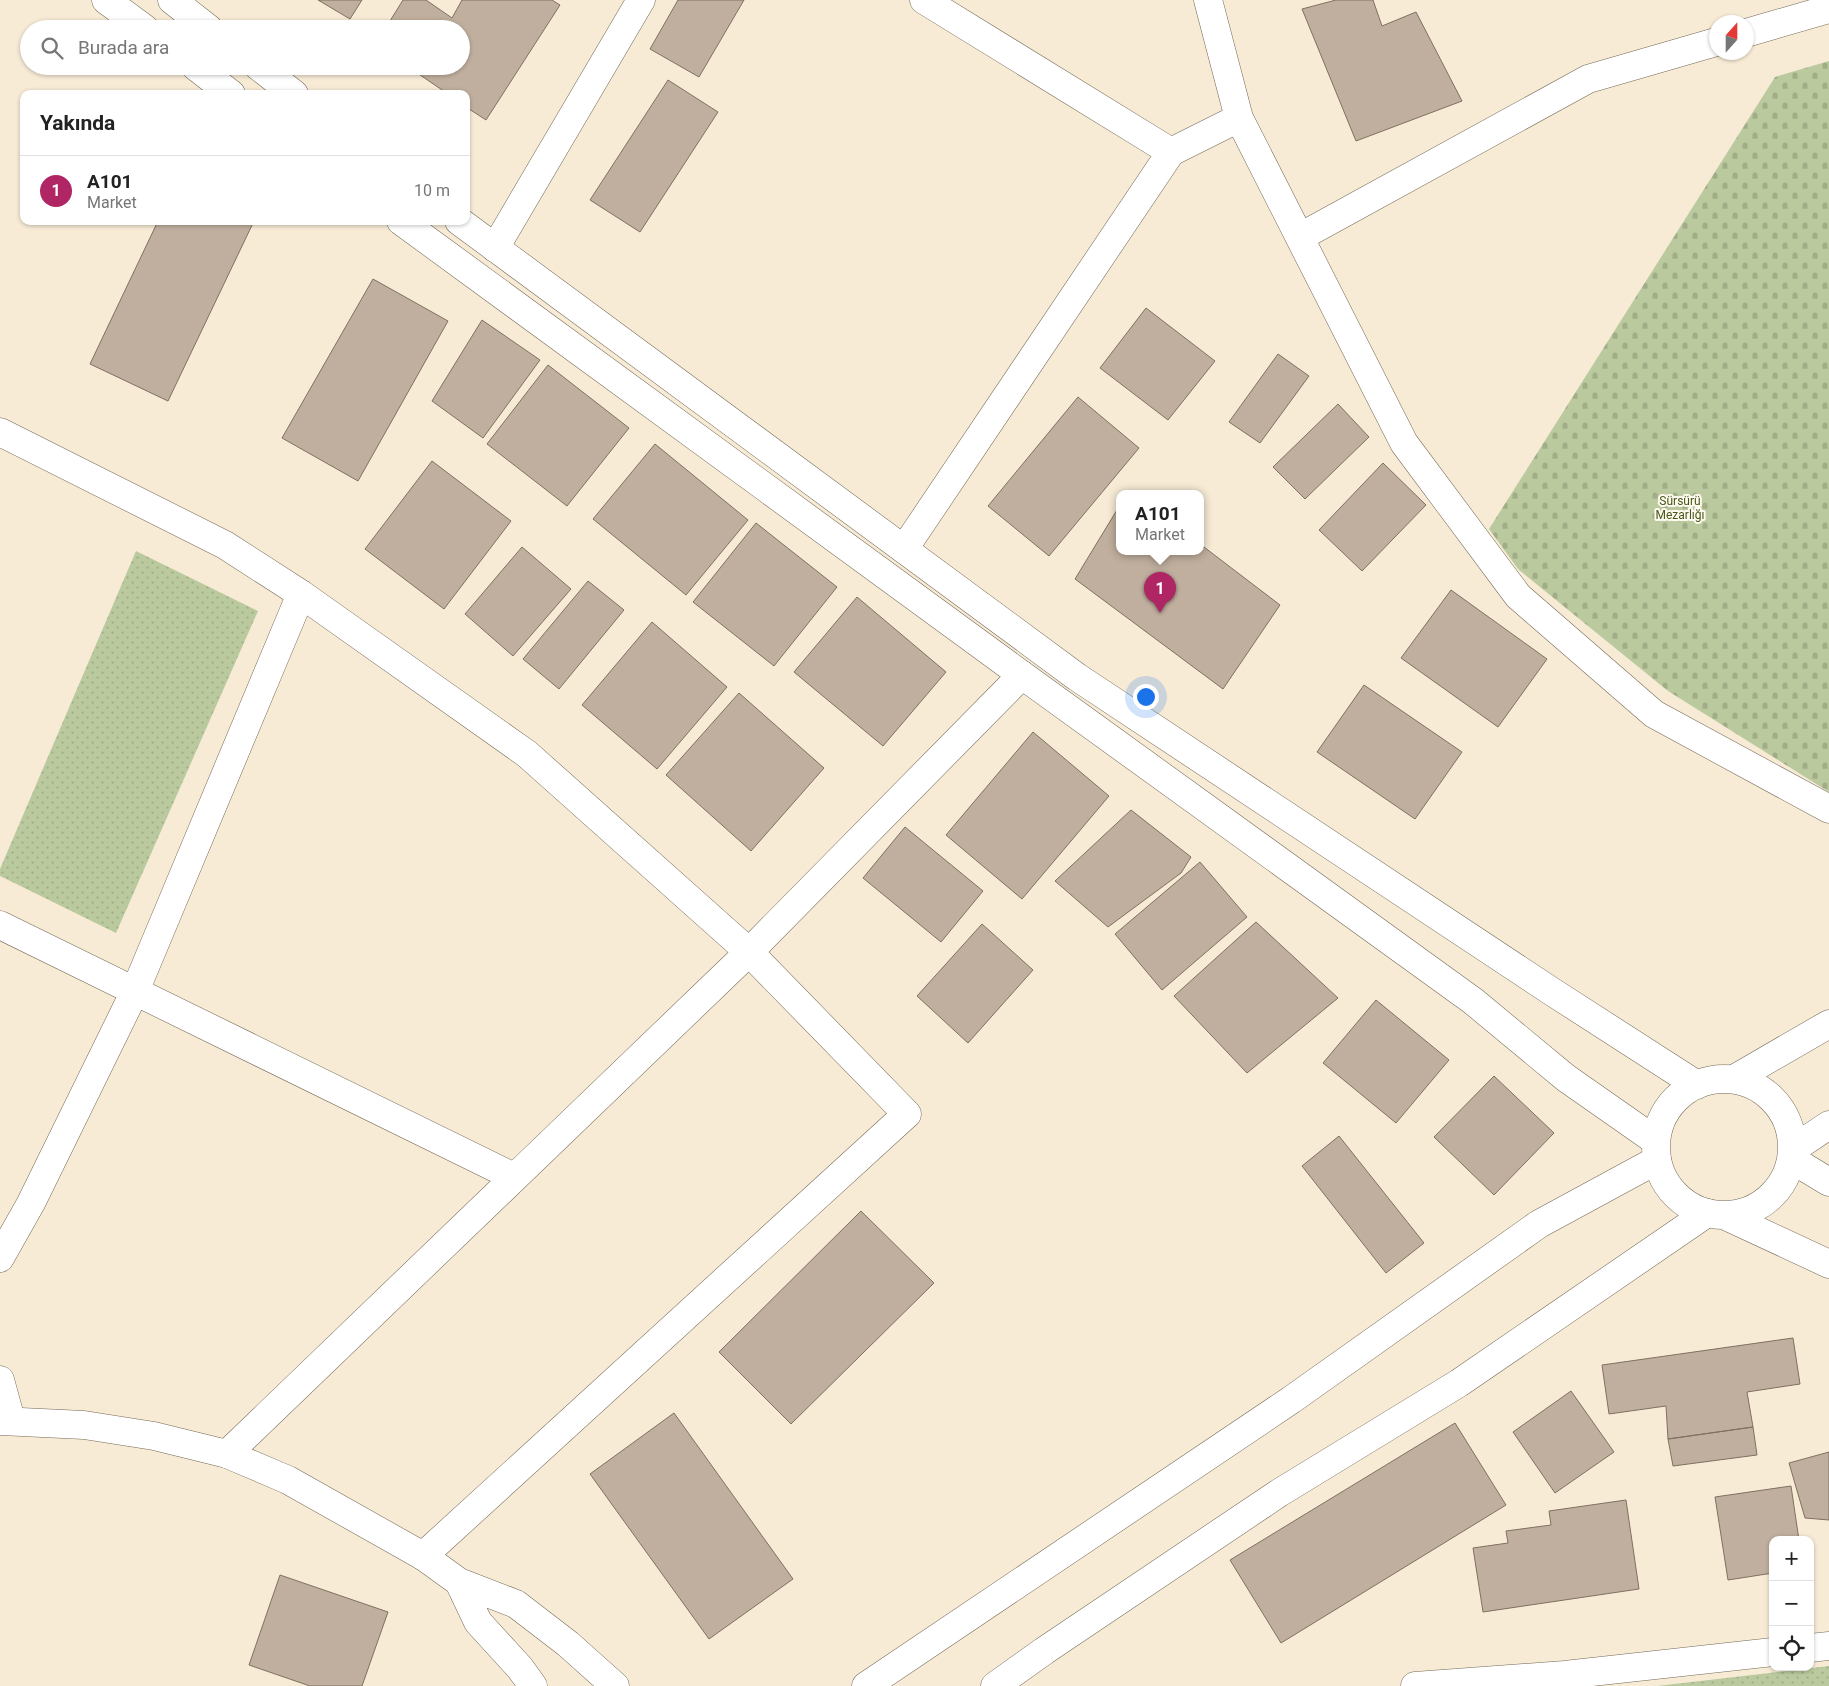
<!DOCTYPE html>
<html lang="tr">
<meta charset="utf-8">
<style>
body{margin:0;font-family:Roboto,sans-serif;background:#f6f6f6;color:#222}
.controls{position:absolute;right:15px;bottom:15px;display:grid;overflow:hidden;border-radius:10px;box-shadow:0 1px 4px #0004}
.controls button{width:45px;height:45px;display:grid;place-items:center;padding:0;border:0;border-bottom:1px solid #e0e0e0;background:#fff;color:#222;font:25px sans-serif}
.compass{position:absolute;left:1709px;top:15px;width:45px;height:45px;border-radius:50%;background:#fff;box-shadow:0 1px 4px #0004;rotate:21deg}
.you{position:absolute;left:1145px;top:696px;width:18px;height:18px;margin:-12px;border:4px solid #fff;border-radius:50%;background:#1a73e8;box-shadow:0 0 0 8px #1a73e833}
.badge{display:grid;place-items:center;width:32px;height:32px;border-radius:50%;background:#b02665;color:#fff;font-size:16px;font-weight:700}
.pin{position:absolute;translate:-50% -41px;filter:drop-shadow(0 1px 2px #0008)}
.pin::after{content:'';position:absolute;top:26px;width:18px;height:15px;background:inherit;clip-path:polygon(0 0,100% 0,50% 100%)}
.popup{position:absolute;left:1116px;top:490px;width:88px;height:65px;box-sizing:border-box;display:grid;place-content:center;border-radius:10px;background:#fff;filter:drop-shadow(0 1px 4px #0005);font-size:16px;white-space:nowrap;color:#767676}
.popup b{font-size:19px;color:#222}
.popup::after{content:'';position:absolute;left:50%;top:100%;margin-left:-10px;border:10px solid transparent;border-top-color:#fff}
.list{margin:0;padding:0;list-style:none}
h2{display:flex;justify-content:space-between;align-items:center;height:65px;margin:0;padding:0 20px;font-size:21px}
h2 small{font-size:16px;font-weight:400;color:#767676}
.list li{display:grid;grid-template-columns:32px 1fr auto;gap:15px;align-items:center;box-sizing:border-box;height:70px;padding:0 20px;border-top:1px solid #e0e0e0}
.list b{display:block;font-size:19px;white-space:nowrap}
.list p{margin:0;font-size:16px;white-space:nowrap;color:#767676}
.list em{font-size:16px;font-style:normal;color:#767676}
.icon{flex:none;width:28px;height:28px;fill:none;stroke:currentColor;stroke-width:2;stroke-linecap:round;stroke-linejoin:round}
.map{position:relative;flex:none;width:1829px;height:1686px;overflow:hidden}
.search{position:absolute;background:#fff;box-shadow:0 1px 4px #0004;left:20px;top:20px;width:450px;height:55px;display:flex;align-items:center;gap:12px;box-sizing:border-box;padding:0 18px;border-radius:28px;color:#767676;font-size:19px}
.panel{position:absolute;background:#fff;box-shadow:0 1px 4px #0004;left:20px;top:90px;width:450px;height:135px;border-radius:10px}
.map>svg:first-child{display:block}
.grass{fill:url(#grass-dots)}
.cemetery{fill:url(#cemetery-stones)}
.building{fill:#c0af9e;stroke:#7f7060}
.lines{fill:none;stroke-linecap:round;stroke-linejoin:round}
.minor-casing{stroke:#746957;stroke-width:29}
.tertiary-casing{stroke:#746957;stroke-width:29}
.secondary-casing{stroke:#746957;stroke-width:29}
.minor{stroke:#fff;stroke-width:28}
.tertiary{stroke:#fff;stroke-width:28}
.secondary{stroke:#fff;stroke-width:28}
.labels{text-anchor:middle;stroke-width:4;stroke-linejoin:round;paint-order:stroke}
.park-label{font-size:12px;fill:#475917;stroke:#fef9f1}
</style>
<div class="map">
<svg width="1829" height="1686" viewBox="0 0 1829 1686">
<defs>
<pattern id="grass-dots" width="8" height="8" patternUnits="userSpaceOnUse" patternTransform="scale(1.25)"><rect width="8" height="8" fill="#bbca9e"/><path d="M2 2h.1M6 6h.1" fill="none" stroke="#a0ad87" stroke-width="1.8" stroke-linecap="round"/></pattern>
<pattern id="cemetery-stones" width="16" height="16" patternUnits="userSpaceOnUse" patternTransform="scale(1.25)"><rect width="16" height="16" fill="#bbca9e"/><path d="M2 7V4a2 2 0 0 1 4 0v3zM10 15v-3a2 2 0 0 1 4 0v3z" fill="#a0ad87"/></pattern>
</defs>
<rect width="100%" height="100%" fill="#f7ebd6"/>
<path class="grass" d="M136,551L258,611L116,933L0,876V869Z
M1829,1666V1686H1657Z"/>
<path class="cemetery" d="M1829,61V792L1668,691L1518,569L1489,529L1775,77Z"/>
<path class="building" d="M318,0H362L350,19Z
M403,0H426L452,18L462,0H552L560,5L486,120L466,107V94H448L407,66H461V29H385Z
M678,0H744L699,77L650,49Z
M1336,0H1373L1382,26L1416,12L1462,101L1356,141L1302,9Z
M668,80L718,112L640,232L590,200Z
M158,221H254L168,401L90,364Z
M373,279L448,321L358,481L282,438Z
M1146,308L1215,361L1168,420L1100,368Z
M482,320L540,360L483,438L432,401Z
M1278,354L1309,376L1260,443L1229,422Z
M548,365L629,428L567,506L487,444Z
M1078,397L1139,448L1049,556L988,506Z
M1338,404L1369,437L1305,499L1273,467Z
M655,444L748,520L686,595L593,519Z
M432,461L511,521L444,609L365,549Z
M1383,463L1426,505L1362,571L1319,530Z
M1120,505V552H1200V544L1280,605L1223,689L1075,579Z
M756,523L837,587L774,666L693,602Z
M522,547L571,589L513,656L465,614Z
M588,581L624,610L559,689L523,659Z
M1451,590L1547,659L1498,727L1401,658Z
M857,597L946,672L883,746L794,672Z
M652,622L727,687L657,769L582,705Z
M1364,685L1462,752L1415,819L1317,752Z
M739,693L824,768L751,851L666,775Z
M1033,732L1109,796L1022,899L946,835Z
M1131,810L1191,857L1181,873L1108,927L1055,881Z
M905,827L983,891L941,942L863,878Z
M1200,862L1247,917L1162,990L1115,934Z
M1256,922L1338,998L1247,1073L1174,996Z
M982,924L1033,970L968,1043L917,996Z
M1376,1000L1449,1060L1396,1123L1323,1063Z
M1494,1076L1554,1133L1494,1195L1434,1137Z
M1339,1136L1424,1243L1386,1273L1302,1166Z
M861,1211L934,1283L791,1424L719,1352Z
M1793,1338L1800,1384L1747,1392L1753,1427L1668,1439L1666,1406L1609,1414L1602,1365Z
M1571,1391L1614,1452L1555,1493L1513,1432Z
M674,1413L793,1579L709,1639L590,1474Z
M1455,1423L1506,1505L1281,1643L1230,1560Z
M1753,1427L1757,1455L1673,1466L1668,1439Z
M1829,1452V1520L1805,1518L1789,1463Z
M1791,1486L1799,1540H1773V1573L1728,1580L1715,1497Z
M1626,1500L1639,1589L1483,1612L1473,1548L1508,1543L1506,1531L1551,1525L1549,1511Z
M280,1575L388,1612L362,1686H310L249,1665Z"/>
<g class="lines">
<defs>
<path id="minor" d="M924,0L1171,152L1239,118L1404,443L1518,596L1654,714L1829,809
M1208,0L1239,118
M1746,33L1829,9
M1300,237L1588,79L1716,42
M495,248L641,0
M0,432L225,545L301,594L527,754L749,952L907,1114L423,1556
M904,549L1171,152
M0,925L514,1177
M0,1258L31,1203L135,991L301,594
M0,1380L11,1420
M227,1454L749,952L1022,675
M1810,1648L1829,1646
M1415,1686L1565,1675L1773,1652"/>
<path id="tertiary" d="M1734,1079L1829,1024
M1793,1149L1829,1125
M0,1421L84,1425L154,1436L227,1454L288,1480L423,1556L459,1582L516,1604L568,1644L615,1686
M459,1582L478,1622L520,1668L533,1686
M866,1686L1291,1400L1539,1224L1657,1160
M995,1686L1044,1651L1279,1493L1459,1383L1707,1213"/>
<path id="secondary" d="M106,0L145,29
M172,0L209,29
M195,66L231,94
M258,66L294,94
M401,221L1022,675L1473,1001L1566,1078L1656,1141
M459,221L1077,677L1551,991L1697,1085
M1656 1147a68 68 0 1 1 136 0a68 68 0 1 1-136 0Z
M1791,1159L1829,1182
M1726,1216L1829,1264"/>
</defs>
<use href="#minor" class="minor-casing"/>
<use href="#tertiary" class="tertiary-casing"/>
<use href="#secondary" class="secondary-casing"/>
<use href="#minor" class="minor"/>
<use href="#tertiary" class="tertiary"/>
<use href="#secondary" class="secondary"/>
</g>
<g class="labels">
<g class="park-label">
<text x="1680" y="505">Sürsürü<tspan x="1680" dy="14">Mezarlığı</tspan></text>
</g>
</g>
</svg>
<div class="controls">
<button>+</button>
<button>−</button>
<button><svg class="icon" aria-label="locate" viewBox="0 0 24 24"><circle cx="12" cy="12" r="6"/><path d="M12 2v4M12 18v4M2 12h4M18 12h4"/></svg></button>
</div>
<svg class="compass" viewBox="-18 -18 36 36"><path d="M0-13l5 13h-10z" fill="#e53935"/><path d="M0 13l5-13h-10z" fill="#767676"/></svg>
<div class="you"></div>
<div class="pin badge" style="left:1160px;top:613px">1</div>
<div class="popup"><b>A101</b>Market</div>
<div class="search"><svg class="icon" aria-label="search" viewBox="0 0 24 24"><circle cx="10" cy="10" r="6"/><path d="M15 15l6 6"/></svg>Burada ara</div>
<section class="panel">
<h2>Yakında<small></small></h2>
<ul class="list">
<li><span class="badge">1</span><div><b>A101</b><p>Market</p></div><em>10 m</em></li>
</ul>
</section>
</div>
